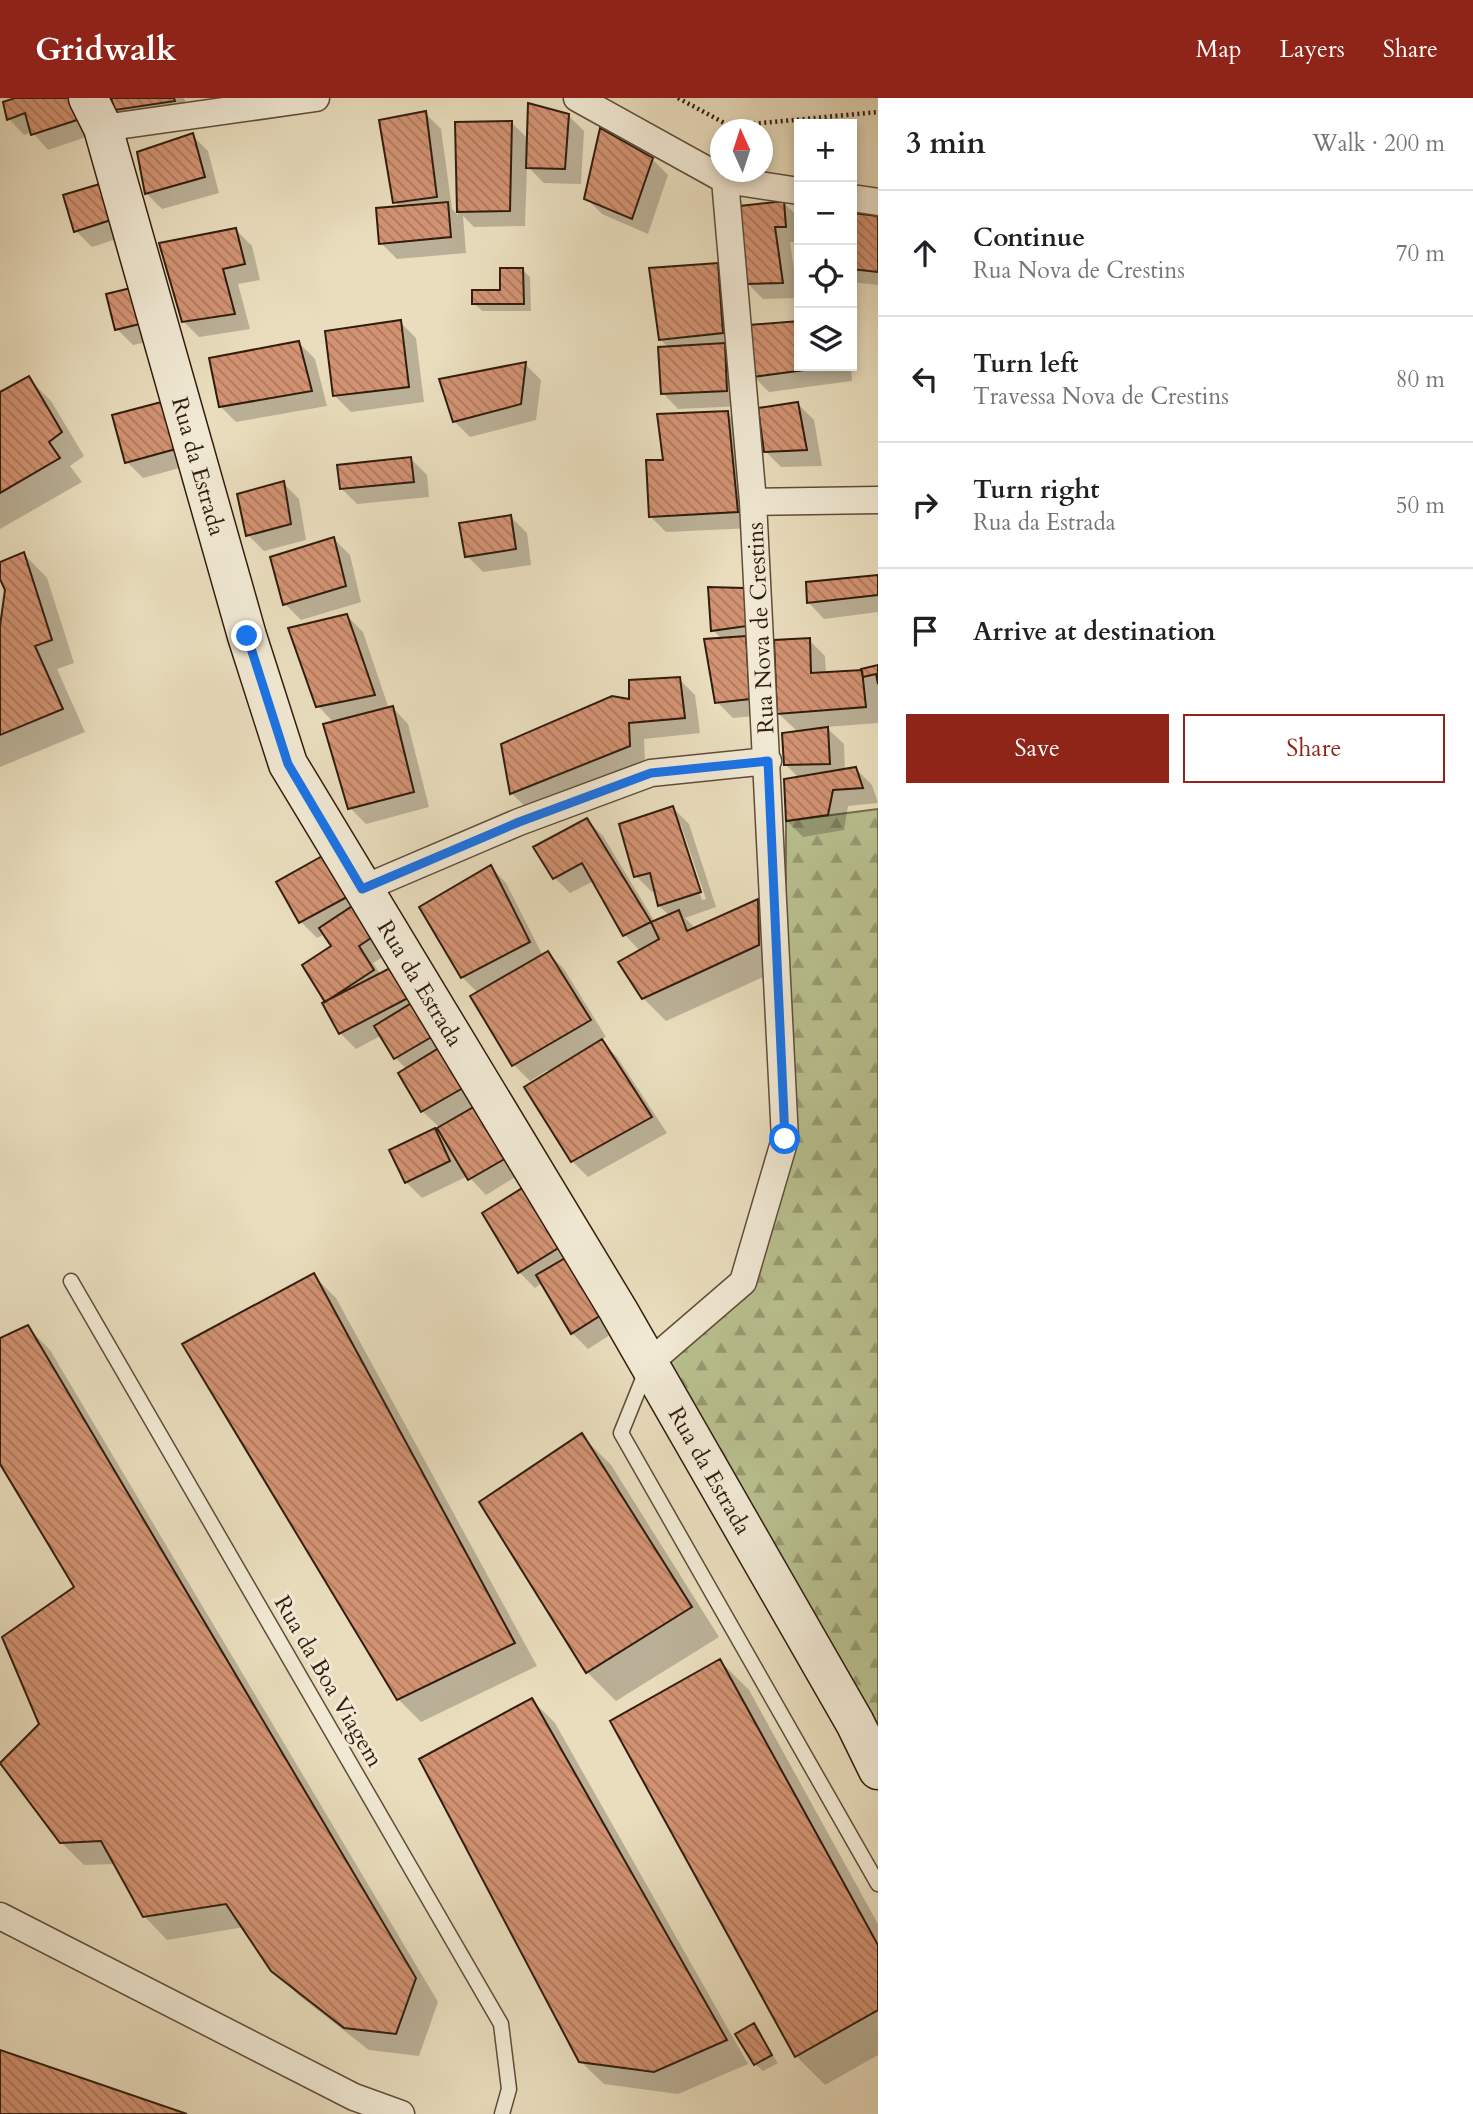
<!DOCTYPE html>
<meta charset="utf-8">
<style>
body{margin:0;font-family:Cardo,serif;background:#f6f6f6;color:#202124}
.controls{position:absolute;right:21px;top:21px;display:grid;overflow:hidden;border-radius:0px;box-shadow:0 4px 10px #0003}
.controls button{width:63px;height:63px;display:grid;place-items:center;padding:0;border:0;border-bottom:2px solid #e0e0e0;background:#fff;color:#202124;font:35px sans-serif}
.compass{position:absolute;left:710px;top:21px;width:63px;height:63px;border-radius:50%;background:#fff;box-shadow:0 4px 10px #0003;rotate:357deg}
.stop{position:absolute;width:21px;height:21px;margin:-16px;border:5px solid #1a73e8;border-radius:50%;background:#fff}
.stop.end{background:#1a73e8;border-color:#fff;box-shadow:0 2px 7px #0008}
.list{margin:0;padding:0;list-style:none}
h2{display:flex;justify-content:space-between;align-items:center;height:91px;margin:0;padding:0 28px;font-size:30px}
h2 small{font-size:23px;font-weight:400;color:#757577}
.list li{display:grid;grid-template-columns:46px 1fr auto;gap:21px;align-items:center;box-sizing:border-box;height:126px;padding:0 28px;border-top:2px solid #e0e0e0}
.list b{display:block;font-size:26px;white-space:nowrap}
.list p{margin:0;font-size:23px;white-space:nowrap;color:#757577}
.list em{font-size:23px;font-style:normal;color:#757577}
.actions{display:flex;gap:14px;padding:21px 28px}
.actions a{flex:1;padding:16px 0;border:2px solid #8f2418;border-radius:0px;text-align:center;font-size:24px;color:#8f2418}
.actions .main{background:#8f2418;color:#fff}
.icon{flex:none;width:38px;height:38px;fill:none;stroke:currentColor;stroke-width:2;stroke-linecap:round;stroke-linejoin:round}
.map{position:relative;flex:none;width:878px;height:2016px;overflow:hidden}
header{display:flex;align-items:center;gap:42px;box-sizing:border-box;height:98px;padding:0 35px;background:#8f2418;color:#fff}
header strong{font-size:33px}
nav{display:flex;gap:38px;margin-inline-start:auto;font-size:24px}
main{display:flex}
aside{flex:1;background:#fff}
.map>svg:first-child{display:block}
.forest{fill:url(#forest-firs);stroke:#756e4e;stroke-width:2}
.shadow{fill:#0003;fill-rule:evenodd}
.building{fill:url(#building-back-hatch);stroke:#311d0d;stroke-width:2}
.lines{fill:none;stroke-linecap:round;stroke-linejoin:round}
.lane-casing{stroke:#5f4d39;stroke-width:17}
.street-casing{stroke:#5f4d39;stroke-width:29}
.secondary-casing{stroke:#311d0d;stroke-width:41}
.path{stroke:#311d0d;stroke-width:4.5;stroke-dasharray:2 3.5;stroke-linecap:butt}
.lane{stroke:#f1e9d4;stroke-width:14}
.street{stroke:#f1e9d4;stroke-width:26}
.secondary{stroke:#f1e9d4;stroke-width:38}
.route{stroke:#1a73e8;stroke-width:9}
.labels{text-anchor:middle;stroke-width:6;stroke-linejoin:round;paint-order:stroke}
.street-label{font-size:23px;fill:#311d0d;stroke:#f1e9d4}
</style>
<header>
<strong>Gridwalk</strong>
<nav><a>Map</a><a>Layers</a><a>Share</a></nav>
</header>
<main>
<div class="map">
<svg width="878" height="2016" viewBox="0 0 878 2016">
<defs>
<pattern id="forest-firs" width="22" height="20" patternUnits="userSpaceOnUse" patternTransform="scale(1.75)"><rect width="22" height="20" fill="#b9c08f"/><path d="M5 1l3.5 6h-7zM16 11l3.5 6h-7z" fill="#979b73"/></pattern>
<pattern id="building-back-hatch" width="6" height="6" patternUnits="userSpaceOnUse" patternTransform="scale(1.75)"><rect width="6" height="6" fill="#d39373"/><path d="M-1 5l2 2M0 0l6 6M5-1l2 2" fill="none" stroke="#ac775d"/></pattern>
</defs>
<rect width="100%" height="100%" fill="#e9ddbd"/>
<filter id="stains"><feTurbulence type="fractalNoise" baseFrequency=".00286" numOctaves="4"/><feColorMatrix values="0 0 0 0 .2 0 0 0 0 .09 0 0 0 0 .02 0 0 0 .5 -.17"/></filter>
<radialGradient id="worn" r=".72"><stop offset=".6" stop-color="#630" stop-opacity="0"/><stop offset="1" stop-color="#630" stop-opacity=".3"/></radialGradient>
<path class="forest" d="M878,711V1636L649,1265L743,1184L785,1041L786,723Z"/>
<path class="shadow" d="M18,0H80L95,36L48,52L32,34L24,37L9,21Z
M113,0H184L190,18L132,27L116,11Z
M425,15L441,31L452,111L458,117L457,26L512,25L529,42L568,17L584,33L581,86L544,85L527,68L525,128L474,129L463,118L466,155L397,161L381,145L401,110L395,104Z
M192,37L208,53L219,95L162,111L146,95Z
M652,61L668,77L648,136L602,116L586,100Z
M102,87L129,137L92,149L76,133Z
M784,105L799,120V165V144H790L798,200L763,201L747,185Z
M852,117L878,120V187L852,184Z
M236,132L252,148L260,182L238,186L250,231L199,239L183,223Z
M717,167L733,183L742,308L678,311L663,295L669,250L660,241Z
M523,172L530,179L531,213H482L474,205L502,194Z
M108,198L159,241L133,247L117,231Z
M400,224L416,240L424,304L351,314L335,298Z
M799,225V268H851L852,283L769,294L753,278L751,228Z
M299,245L315,261L327,308L236,324L220,308Z
M525,266L541,282L536,322L470,339L454,323Z
M28,280L51,303L84,358L70,368L82,384L0,431V296Z
M169,304L198,365L143,380L127,364Z
M798,306L814,322L822,368L781,369L765,353Z
M727,315L743,331L753,430L666,434L650,418L665,364Z
M411,361L427,377L429,399L357,406L341,390Z
M283,385L299,401L306,442L264,453L248,437Z
M511,419L527,435L531,467L483,474L467,458Z
M334,441L350,457L361,504L301,522L285,506Z
M24,456L47,480L74,565L57,571L85,634L0,669V542L7,492L0,477V466Z
M878,479V514L824,521L809,505Z
M744,492L760,508L765,617L733,620L717,604L723,542L713,532Z
M347,518L363,534L389,611L393,610L408,626L429,709L366,726L350,710L334,625L318,608Z
M809,542L825,558L826,576L878,569V625L826,629L844,646L845,673L856,671L872,687L878,705L848,708L844,732L803,739L787,723L799,680L785,666L798,634L779,616Z
M679,581L695,597L700,635L644,641L645,664L528,711L512,696L503,647L631,603Z
M673,710L689,726L716,809L685,820L696,831L757,803L780,826L781,871L666,923L643,900L640,853L625,837L594,783L570,795L554,779L587,722L603,738L655,824L670,818L659,808L656,793L652,794L636,778ZM677,727H681L706,801L702,802Z
M323,759L389,855L373,865L381,877L392,871L522,1075L486,1097L468,1078L422,1100L406,1084L434,1032L445,1043L439,1029L422,1013L407,972L396,960L382,937L356,951L340,935L325,906L333,848L325,836L317,840L301,824L278,784Z
M491,769L506,785L543,858L548,855L564,871L606,939L600,942L617,959L667,1035L588,1079L572,1063L548,972L530,983L514,967L478,895L462,879Z
M524,1092L621,1230L588,1251L572,1235L542,1185L535,1190L519,1174Z
M313,1177L336,1200L537,1568L421,1624L398,1601Z
M27,1229L50,1252L438,1904L419,1958L369,1952L297,1896L273,1872L244,1829L167,1842L144,1818L115,1766L84,1767L61,1744L41,1626L76,1490L0,1363V1242Z
M582,1338L611,1367L719,1539L616,1603L587,1574Z
M720,1563L749,1592L878,1826V1957L825,1987L796,1958L613,1623Z
M532,1602L555,1625L748,1966L678,1996L604,1986L580,1963Z
M753,1927L778,1965L763,1973L755,1966Z"/>
<path class="building" d="M15,0H74L80,21L31,37L25,15L7,22L3,4Z
M111,0H174L175,3L115,12Z
M528,5L569,16L565,71L526,70Z
M426,13L437,99L393,105L379,22Z
M512,23L510,113L457,114L455,24Z
M600,30L653,60L632,121L584,101Z
M193,35L205,79L145,96L137,54Z
M103,85L114,121L74,134L63,97Z
M784,103L786,129H775L783,185L746,186L740,108Z
M448,104L451,139L379,146L376,110Z
M852,115L878,118V174L852,171Z
M236,130L245,166L223,171L235,216L182,224L159,145Z
M718,165L723,235L659,242L649,170Z
M500,170H523L524,206H472V192H500Z
M135,189L144,225L115,232L106,196Z
M401,222L409,289L333,298L325,233Z
M799,223V268H835L752,279L749,227Z
M299,243L312,293L219,309L209,260Z
M725,245L727,293L661,296L658,249Z
M526,264L521,306L453,324L439,281Z
M29,278L62,334L49,344L60,360L0,395V294Z
M169,302L183,349L125,365L112,317Z
M798,304L807,352L764,354L758,310Z
M728,313L738,414L649,419L646,362H663L657,316Z
M411,359L414,384L340,391L337,367Z
M284,383L291,426L246,438L237,396Z
M511,417L516,451L465,459L459,425Z
M334,439L346,488L283,507L270,459Z
M24,454L52,542L35,548L63,611L0,637V528L5,492L0,481V464Z
M878,477V497L807,505L806,484Z
M708,489L744,490L747,528L711,533Z
M347,516L375,597L316,609L288,530Z
M746,538L750,601L715,605L704,541Z
M810,540L811,575L862,572L866,609L777,616L774,542Z
M878,567V586L876,576L863,579L861,571Z
M680,579L685,620L629,625L630,648L510,696L501,646L612,598L629,601V582Z
M393,608L414,694L348,711L323,626Z
M828,629L830,666L784,667L782,635Z
M856,669L863,690L833,692L828,717L786,723L784,681Z
M673,708L701,794L658,808L650,775L634,779L619,726Z
M587,720L651,824L623,838L582,765L553,781L533,749Z
M324,757L347,799L299,825L276,784Z
M491,767L530,844L461,880L419,809Z
M758,801L759,847L642,901L618,864L659,841L651,824L679,812L687,833Z
M354,807L374,838L359,848L374,872L325,904L302,867L331,848L319,830Z
M548,853L591,922L512,968L470,898Z
M392,869L408,900L339,936L322,905Z
M415,903L435,937L394,961L374,928Z
M602,941L652,1019L571,1064L524,989Z
M439,950L463,990L421,1014L398,975Z
M477,1007L508,1059L468,1082L437,1030Z
M435,1030L450,1063L405,1085L389,1052Z
M524,1089L560,1149L518,1175L482,1115Z
M572,1156L606,1214L571,1236L536,1177Z
M314,1175L515,1545L397,1602L182,1246Z
M28,1227L416,1880L396,1936L344,1930L271,1873L226,1806L143,1819L101,1743L60,1745L0,1665L39,1626L2,1539L74,1489L0,1366V1240Z
M582,1335L692,1509L586,1575L479,1404Z
M720,1561L878,1847V1912L795,1959L610,1623Z
M532,1600L727,1942L654,1974L579,1964L419,1661Z
M754,1925L772,1957L754,1967L735,1936Z
M0,1952L187,2016H0Z"/>
<g class="lines">
<defs>
<path id="lane" d="M71,1183L501,1926L509,1991L502,2016
M646,1273L621,1335L878,1786"/>
<path id="street" d="M577,0L725,82L799,93
M103,30L316,0
M852,100L878,104
M753,404L878,402
M362,791L519,724L651,675L768,663
M649,1265L743,1184L785,1041L753,404L725,82
M0,1818L354,1999L401,2016"/>
<g id="secondary">
<path id="s1" d="M88,0L103,30L247,538L288,666L618,1212L855,1625L878,1672"/>
</g>
</defs>
<use href="#lane" class="lane-casing"/>
<use href="#street" class="street-casing"/>
<use href="#secondary" class="secondary-casing"/>
<path class="path" d="M678,0L730,28L878,14"/>
<use href="#lane" class="lane"/>
<use href="#street" class="street"/>
<use href="#secondary" class="secondary"/>
</g>
<g class="lines">
<path class="route" d="M247,538L288,666L362,791L519,724L651,675L768,663L785,1041"/>
</g>
<g class="labels">
<g class="street-label">
<text dy="8" stroke="none"><textPath href="#s1" startOffset="385">Rua da Estrada</textPath></text>
<text transform="translate(760 530) rotate(-93)" y="8">Rua Nova de Crestins</text>
<text dy="8" stroke="none"><textPath href="#s1" startOffset="952">Rua da Estrada</textPath></text>
<text dy="8" stroke="none"><textPath href="#s1" startOffset="1519">Rua da Estrada</textPath></text>
<text transform="translate(329 1583) rotate(60)" y="8">Rua da Boa Viagem</text>
</g>
</g>
<rect width="100%" height="100%" filter="url(#stains)"/>
<rect width="100%" height="100%" fill="url(#worn)"/>
</svg>
<div class="controls">
<button>+</button>
<button>−</button>
<button><svg class="icon" aria-label="locate" viewBox="0 0 24 24"><circle cx="12" cy="12" r="6"/><path d="M12 2v4M12 18v4M2 12h4M18 12h4"/></svg></button>
<button><svg class="icon" aria-label="layers" viewBox="0 0 24 24"><path d="M12 4l9 5-9 5-9-5zM3 14l9 5 9-5"/></svg></button>
</div>
<svg class="compass" viewBox="-18 -18 36 36"><path d="M0-13l5 13h-10z" fill="#e53935"/><path d="M0 13l5-13h-10z" fill="#757577"/></svg>
<div class="stop" style="left:785px;top:1041px"></div>
<div class="stop end" style="left:247px;top:538px"></div>
</div>
<aside>
<h2>3 min<small>Walk · 200 m</small></h2>
<ul class="list">
<li><svg class="icon" aria-label="ahead" viewBox="0 0 24 24"><path d="M12 20V5M6 11l6-6 6 6"/></svg><div><b>Continue</b><p>Rua Nova de Crestins</p></div><em>70 m</em></li>
<li><svg class="icon" aria-label="left" viewBox="0 0 24 24"><path d="M17 20v-9H6M10 6l-5 5 5 5"/></svg><div><b>Turn left</b><p>Travessa Nova de Crestins</p></div><em>80 m</em></li>
<li><svg class="icon" aria-label="right" viewBox="0 0 24 24"><path d="M7 20v-9h11M14 6l5 5-5 5"/></svg><div><b>Turn right</b><p>Rua da Estrada</p></div><em>50 m</em></li>
<li><svg class="icon" aria-label="arrive" viewBox="0 0 24 24"><path d="M6 21V4h12l-3 4 3 4H6"/></svg><div><b>Arrive at destination</b></div></li>
</ul>
<div class="actions"><a class="main">Save</a><a>Share</a></div>
</aside>
</main>
